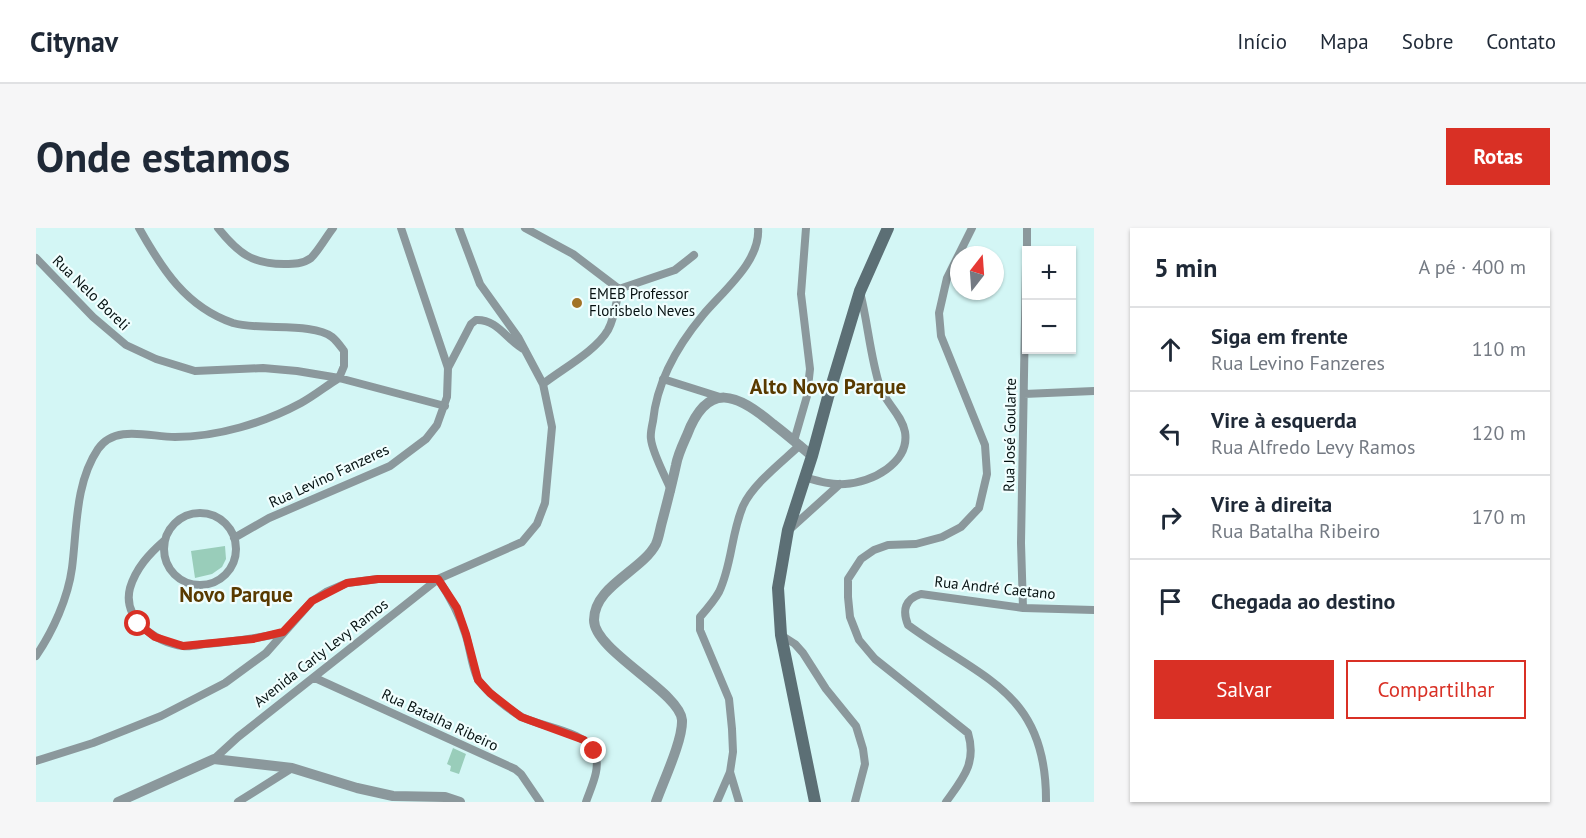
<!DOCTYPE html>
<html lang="pt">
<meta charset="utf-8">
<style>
body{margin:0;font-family:"PT Sans",sans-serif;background:#f6f6f7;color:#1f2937}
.controls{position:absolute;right:18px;top:18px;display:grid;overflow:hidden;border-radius:0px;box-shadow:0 2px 4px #0004}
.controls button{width:54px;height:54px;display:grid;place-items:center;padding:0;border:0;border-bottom:2px solid #e0e1e3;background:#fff;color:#1f2937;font:30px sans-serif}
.compass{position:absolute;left:914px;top:18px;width:54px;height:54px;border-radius:50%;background:#fff;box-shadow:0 2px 4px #0004;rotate:17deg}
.stop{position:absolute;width:18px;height:18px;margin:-14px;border:4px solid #d93025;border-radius:50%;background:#fff}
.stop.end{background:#d93025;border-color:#fff;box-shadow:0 2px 6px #0008}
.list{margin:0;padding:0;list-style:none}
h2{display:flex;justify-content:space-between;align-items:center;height:78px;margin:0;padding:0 24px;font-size:26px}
h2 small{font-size:20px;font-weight:400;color:#747a83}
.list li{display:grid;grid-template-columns:39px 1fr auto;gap:18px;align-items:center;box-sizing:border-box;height:84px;padding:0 24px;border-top:2px solid #e0e1e3}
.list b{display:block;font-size:22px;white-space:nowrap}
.list p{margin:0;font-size:20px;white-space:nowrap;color:#747a83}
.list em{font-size:20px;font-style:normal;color:#747a83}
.actions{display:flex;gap:12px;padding:18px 24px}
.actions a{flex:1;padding:14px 0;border:2px solid #d93025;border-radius:0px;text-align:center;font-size:21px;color:#d93025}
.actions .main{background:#d93025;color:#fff}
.icon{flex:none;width:33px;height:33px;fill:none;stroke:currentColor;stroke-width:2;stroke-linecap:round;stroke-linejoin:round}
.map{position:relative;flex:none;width:1058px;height:574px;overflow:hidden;border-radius:0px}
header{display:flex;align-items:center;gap:36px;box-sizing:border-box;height:84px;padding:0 30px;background:#fff;border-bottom:2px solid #e0e1e3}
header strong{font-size:28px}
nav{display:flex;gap:33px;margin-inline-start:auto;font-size:21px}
.intro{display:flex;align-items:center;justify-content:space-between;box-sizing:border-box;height:144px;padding:0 36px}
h1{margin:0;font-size:42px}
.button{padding:15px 27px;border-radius:0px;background:#d93025;color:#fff;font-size:21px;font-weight:700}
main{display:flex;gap:36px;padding:0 36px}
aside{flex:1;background:#fff;border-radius:0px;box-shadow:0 2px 4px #0004}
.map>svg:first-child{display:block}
.building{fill:#99cdba}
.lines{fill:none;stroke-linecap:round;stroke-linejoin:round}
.minor{stroke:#8b989c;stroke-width:8}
.tertiary{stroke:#8b989c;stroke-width:10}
.secondary{stroke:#5c6f75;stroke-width:12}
.route{stroke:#d93025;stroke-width:8}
.poi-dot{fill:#a27327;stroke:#f0fefe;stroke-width:2}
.labels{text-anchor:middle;stroke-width:4.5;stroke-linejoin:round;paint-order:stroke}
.street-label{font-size:15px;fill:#051111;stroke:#f0fefe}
.poi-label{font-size:15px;fill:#051111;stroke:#f0fefe;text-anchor:start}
.district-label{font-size:21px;font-weight:bold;fill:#593a00;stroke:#f0fefe}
</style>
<header>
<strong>Citynav</strong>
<nav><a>Início</a><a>Mapa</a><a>Sobre</a><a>Contato</a></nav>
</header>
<div class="intro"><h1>Onde estamos</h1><a class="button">Rotas</a></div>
<main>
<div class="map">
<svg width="1058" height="574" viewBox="0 0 1058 574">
<rect width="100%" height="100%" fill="#d3f6f5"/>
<path class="building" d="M189,318L190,331L186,339L176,346L159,350L155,323Z
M417,520L430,526L423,546L414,543L415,538L411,536Z"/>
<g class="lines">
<path class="minor" d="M103,0C126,41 150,79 197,95C224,103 277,94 296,109C301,113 305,119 308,123V138L303,150
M182,0C202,25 216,36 248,36C258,36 267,36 275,30C283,22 290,9 297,0
M489,0L537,26L583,61
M991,22V0
M0,30L57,89L90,117L120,131L159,143L227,140L261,143L303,150L409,178
M583,61L639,42L658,27
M412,140L435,96L440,92C462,91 471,113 489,122
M627,151L684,169
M507,156C526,141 560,123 572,102C579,89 580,75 583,61
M988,166L1058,163
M758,213L771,168L774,141L765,66L770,0
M768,249C782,253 795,257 809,256C835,255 874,235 869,204C866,187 849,174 844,159C834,128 832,95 824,64
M635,262C630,250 616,224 615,211C614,206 616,198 617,193C621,153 642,117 667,87C687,63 725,33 722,0
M128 321a36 36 0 1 1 72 0a36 36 0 1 1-72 0Z
M753,302L804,256
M198,310L233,290L354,238L390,211L401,197L411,169L412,140L365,0
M129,312C113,326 100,340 94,360C86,391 120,415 147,418C154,419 162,417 169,416C196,414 221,410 247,405
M987,380L985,315L990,35
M745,407L759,416L767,425L790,461L820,498L827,521L829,536L819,574
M0,428C17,403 32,370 36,340C41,301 39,255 62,221C79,196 114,209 139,209C181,209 228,195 265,175C278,168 290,158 303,150
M279,450L479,541L485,546L504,574
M178,531L202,509L402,351L486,314L501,296L509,275L516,199L507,156L482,109L444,56L423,0
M0,533L57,515L125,488L189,455L230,425L276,373L290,364L311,355L342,351H402C414,369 423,385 429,405C434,418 436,443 443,453C452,465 473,482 486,489C505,499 550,503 559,525C565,541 555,559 550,574
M694,544L703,574
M202,574L256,540
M681,574L694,544L697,524L696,501L693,471L664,402V389C671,381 678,373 683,364C696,337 695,306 707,278C717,256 746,234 764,217
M910,574C927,550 941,535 932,505L839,431L823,412L814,389L812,369V351L825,331L838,322L852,317L880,316L906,309L925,299L943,280L951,246L949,217L905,108L903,85L911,50L936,0
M1010,574C1011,464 947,452 872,397C866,382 869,371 885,366L987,380L1058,382"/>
<path class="tertiary" d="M82,574L178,531L256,540L321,560L357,568L409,569L424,574
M620,574C627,554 647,512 646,492C644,464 558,423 558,392C558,358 606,343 620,316C623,309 624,301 626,294C631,275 636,256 640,237C642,226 647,216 651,207C672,152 701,166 737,196C750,206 763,217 776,228"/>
<path class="secondary" d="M779,574L745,407L742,360L752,302L776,228L792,169L824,63L852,0"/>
</g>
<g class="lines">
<path class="route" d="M102,396L119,409L147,418L217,411L247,404L276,373L311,355L342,351H402L421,380L430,406L442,452L454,465L485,489L548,512L558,523"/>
</g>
<circle class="poi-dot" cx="541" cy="75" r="6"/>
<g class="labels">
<g class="street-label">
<text transform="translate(55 65) rotate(44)" y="5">Rua Nelo Boreli</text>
<text transform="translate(974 207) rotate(-89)" y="5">Rua José Goularte</text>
<text transform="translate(293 248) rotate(-25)" y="5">Rua Levino Fanzeres</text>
<text transform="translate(959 360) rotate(6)" y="5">Rua André Caetano</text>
<text transform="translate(285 425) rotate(-38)" y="5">Avenida Carly Levy Ramos</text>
<text transform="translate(404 492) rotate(25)" y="5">Rua Batalha Ribeiro</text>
</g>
<g class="poi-label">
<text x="553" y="71">EMEB Professor<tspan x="553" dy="17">Florisbelo Neves</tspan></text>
</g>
<g class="district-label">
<text x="792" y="166">Alto Novo Parque</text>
<text x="200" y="374">Novo Parque</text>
</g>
</g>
</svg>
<div class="controls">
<button>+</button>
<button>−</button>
</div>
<svg class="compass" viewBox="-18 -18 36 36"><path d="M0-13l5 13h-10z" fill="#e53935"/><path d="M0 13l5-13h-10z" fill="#747a83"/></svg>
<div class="stop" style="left:102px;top:396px"></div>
<div class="stop end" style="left:558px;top:523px"></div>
</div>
<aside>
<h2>5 min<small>A pé · 400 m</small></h2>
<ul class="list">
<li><svg class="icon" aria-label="ahead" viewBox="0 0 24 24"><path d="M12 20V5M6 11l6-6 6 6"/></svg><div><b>Siga em frente</b><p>Rua Levino Fanzeres</p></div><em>110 m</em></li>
<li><svg class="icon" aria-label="left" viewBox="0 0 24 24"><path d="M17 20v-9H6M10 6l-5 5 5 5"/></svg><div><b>Vire à esquerda</b><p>Rua Alfredo Levy Ramos</p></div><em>120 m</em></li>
<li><svg class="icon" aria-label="right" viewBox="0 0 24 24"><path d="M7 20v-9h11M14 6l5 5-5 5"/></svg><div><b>Vire à direita</b><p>Rua Batalha Ribeiro</p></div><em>170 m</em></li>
<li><svg class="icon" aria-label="arrive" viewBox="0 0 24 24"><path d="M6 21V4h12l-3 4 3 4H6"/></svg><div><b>Chegada ao destino</b></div></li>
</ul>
<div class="actions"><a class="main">Salvar</a><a>Compartilhar</a></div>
</aside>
</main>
